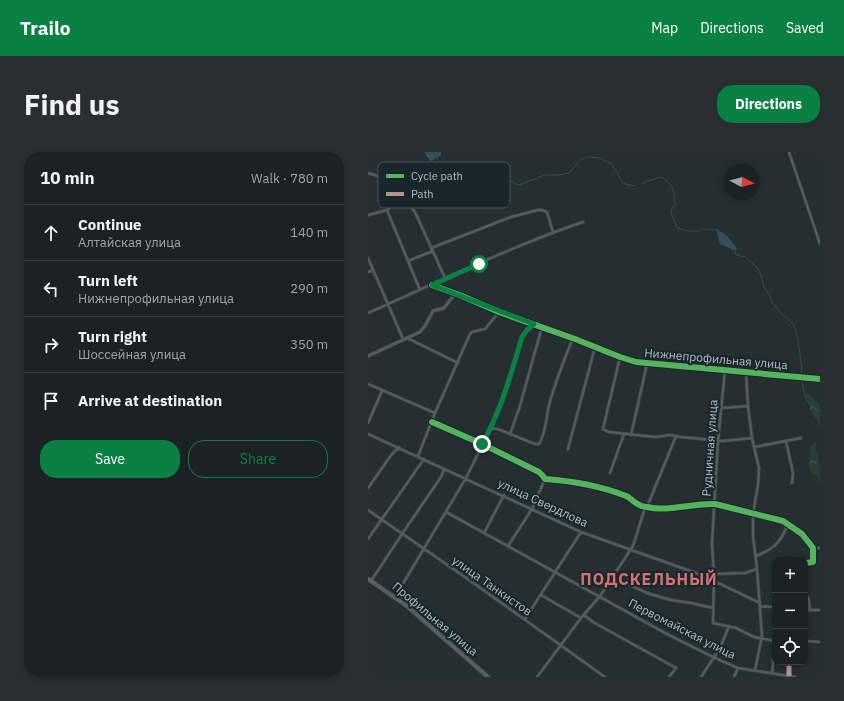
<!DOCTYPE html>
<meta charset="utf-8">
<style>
body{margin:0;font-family:"IBM Plex Sans",sans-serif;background:#292f31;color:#f1f3f6}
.controls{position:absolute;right:12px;bottom:12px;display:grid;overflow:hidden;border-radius:8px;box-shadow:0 2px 6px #0003}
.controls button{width:36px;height:36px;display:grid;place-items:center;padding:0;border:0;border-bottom:1px solid #3a3f41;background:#1c2224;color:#f1f3f6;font:20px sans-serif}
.compass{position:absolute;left:356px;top:12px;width:36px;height:36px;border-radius:50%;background:#1c2224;box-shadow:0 2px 6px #0003;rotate:97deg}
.stop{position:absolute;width:12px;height:12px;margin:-9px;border:3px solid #0b8043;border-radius:50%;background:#fff}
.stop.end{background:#0b8043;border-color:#fff;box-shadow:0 1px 4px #0008}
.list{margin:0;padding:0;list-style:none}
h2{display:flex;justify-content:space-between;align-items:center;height:52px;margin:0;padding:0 16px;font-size:17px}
h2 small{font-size:13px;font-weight:400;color:#a0a4a6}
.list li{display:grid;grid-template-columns:26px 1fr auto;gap:12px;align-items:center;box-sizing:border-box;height:56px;padding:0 16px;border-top:1px solid #3a3f41}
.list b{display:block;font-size:15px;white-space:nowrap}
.list p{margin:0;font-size:13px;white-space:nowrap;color:#a0a4a6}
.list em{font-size:13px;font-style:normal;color:#a0a4a6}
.actions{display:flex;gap:8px;padding:12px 16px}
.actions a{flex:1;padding:9px 0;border:1px solid #0b8043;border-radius:16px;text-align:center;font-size:14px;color:#0b8043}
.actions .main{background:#0b8043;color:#fff}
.icon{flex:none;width:22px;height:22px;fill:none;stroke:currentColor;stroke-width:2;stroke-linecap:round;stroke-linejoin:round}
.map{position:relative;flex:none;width:452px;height:525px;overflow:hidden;border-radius:16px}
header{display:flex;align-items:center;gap:24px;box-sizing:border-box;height:56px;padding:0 20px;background:#0b8043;color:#fff}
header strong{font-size:19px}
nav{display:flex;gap:22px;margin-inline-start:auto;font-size:14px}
.intro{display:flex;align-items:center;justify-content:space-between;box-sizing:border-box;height:96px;padding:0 24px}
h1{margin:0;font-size:28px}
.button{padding:10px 18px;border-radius:16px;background:#0b8043;color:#fff;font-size:14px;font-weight:700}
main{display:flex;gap:24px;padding:0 24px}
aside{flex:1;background:#1c2224;border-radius:16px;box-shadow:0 2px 6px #0003}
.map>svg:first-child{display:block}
.forest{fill:url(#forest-crowns)}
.water{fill:url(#water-ripples)}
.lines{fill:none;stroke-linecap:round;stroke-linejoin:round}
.stream{stroke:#325056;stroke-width:1}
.minor-casing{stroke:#42494b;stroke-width:3.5}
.tertiary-casing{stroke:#42494b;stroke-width:4}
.primary-casing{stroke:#424b4d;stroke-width:5}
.minor{stroke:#555c5f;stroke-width:2}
.tertiary{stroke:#555c5f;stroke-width:2.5}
.primary{stroke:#576061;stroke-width:3.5}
.quiet{stroke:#b2968c;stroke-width:5;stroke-dasharray:10 5;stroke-linecap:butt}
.cycleway-casing{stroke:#19272b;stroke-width:8}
.cycleway{stroke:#56b35d;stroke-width:6}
.route{stroke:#0b8043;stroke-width:5}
.labels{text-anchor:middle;stroke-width:4;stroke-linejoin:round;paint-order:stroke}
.street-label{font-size:12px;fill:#aebec3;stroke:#19272b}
.district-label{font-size:16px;font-weight:bold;letter-spacing:1px;fill:#d3726e;stroke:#19272b}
.key{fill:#19272b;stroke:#465459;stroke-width:1}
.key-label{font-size:11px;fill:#aebec3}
</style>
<header>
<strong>Trailo</strong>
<nav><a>Map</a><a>Directions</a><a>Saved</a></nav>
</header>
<div class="intro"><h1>Find us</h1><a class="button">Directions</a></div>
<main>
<aside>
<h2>10 min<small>Walk · 780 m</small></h2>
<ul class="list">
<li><svg class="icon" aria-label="ahead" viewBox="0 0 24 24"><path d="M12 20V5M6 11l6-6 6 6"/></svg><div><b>Continue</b><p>Алтайская улица</p></div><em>140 m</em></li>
<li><svg class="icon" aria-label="left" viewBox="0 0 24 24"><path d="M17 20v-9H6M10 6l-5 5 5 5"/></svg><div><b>Turn left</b><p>Нижнепрофильная улица</p></div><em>290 m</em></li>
<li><svg class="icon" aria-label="right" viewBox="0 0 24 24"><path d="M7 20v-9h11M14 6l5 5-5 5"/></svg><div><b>Turn right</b><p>Шоссейная улица</p></div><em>350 m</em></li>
<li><svg class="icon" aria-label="arrive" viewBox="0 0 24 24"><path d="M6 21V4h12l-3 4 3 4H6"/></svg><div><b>Arrive at destination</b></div></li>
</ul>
<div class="actions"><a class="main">Save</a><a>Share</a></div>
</aside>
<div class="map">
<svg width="452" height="525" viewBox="0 0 452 525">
<defs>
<pattern id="forest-crowns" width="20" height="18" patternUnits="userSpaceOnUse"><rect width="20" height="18" fill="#293e35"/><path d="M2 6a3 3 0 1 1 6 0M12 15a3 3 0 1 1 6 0" fill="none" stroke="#465851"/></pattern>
<pattern id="water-ripples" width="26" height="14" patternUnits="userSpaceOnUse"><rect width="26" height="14" fill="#325056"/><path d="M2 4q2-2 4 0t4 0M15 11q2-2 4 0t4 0" fill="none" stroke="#4d676d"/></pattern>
</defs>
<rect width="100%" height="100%" fill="#252e30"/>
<path class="forest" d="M439,241L452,253V279L450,270L443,260L438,243Z
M447,291L452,315V333L450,325L443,321L441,312L442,295Z"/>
<path class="water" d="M56,0H73V3L63,10Z
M348,77C356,80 364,89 369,96L368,99L352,92Z"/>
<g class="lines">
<path class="stream" d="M69,5L74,17C79,18 82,23 87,25C91,28 97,29 102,30C115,34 120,25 132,26C142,26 144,32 152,33L177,23H190L201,21L213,7L221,5L231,6L244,12L254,30L257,32L267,34
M274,31L292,25C305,30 308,42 306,55L303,57L304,63L309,76L320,79H331L335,77L348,78
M367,99L368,103L378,105C381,109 387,113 390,117C393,122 395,130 396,136C402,140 402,148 407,154C412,162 422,167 426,174C430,184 434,213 434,224
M434,227C436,244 437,251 452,260"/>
<defs>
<path id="minor" d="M421,0L452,92
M0,21L22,28L47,60L77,126
M19,58L52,138
M0,63L19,58L26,52L37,49
M63,96L143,65L170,58H174L179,60L185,80
M0,106L35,187
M40,109L65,99
M0,120L5,118
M64,133L87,142
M0,161C71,130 141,95 215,70
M39,186L90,211
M252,205L235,277L241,280L287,285L302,283L312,285L355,289L384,286
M357,218L350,289L344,391L346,426L345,471L368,476L386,485L407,489
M378,220L380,254L384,286L391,316L390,333L385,362V384L389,417L394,484L387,518
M0,232L67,261
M353,256L380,254
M64,270L114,292L171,320L175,324L177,327C204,329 233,334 258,344C262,345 264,349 268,351C271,353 276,355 279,355C298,360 326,351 347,352L415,369L434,382L442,392L445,396V410L438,411L437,413
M0,271L14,239
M123,276L130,277L167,292H171C178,281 178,266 181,253C187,230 196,208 205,186
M0,282L213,380L339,425L346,426
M142,282L151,257L174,175
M263,283L279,212
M418,289L425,321L424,331
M387,295L433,286
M200,297L227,195
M50,304L67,261L102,182L104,180L117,177L131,160
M242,321L256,282
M0,336L24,302L31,295
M0,358L107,432L237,525
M78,360L299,482L347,506L370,516L427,525
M116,381L136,343
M0,387L56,307
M140,394L164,357L177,327
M445,396H452
M388,404C406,397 413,390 420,372
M346,422L377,421L389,417
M244,425L279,441L303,448L323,451L345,456
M3,429L34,382L73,325L76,318
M346,429L392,451
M437,438L441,449L442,458
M173,443L213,466
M27,445L98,326L123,276L134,251L154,185L159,178L166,172
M392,454L407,455
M437,458H452
M216,463L225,470L308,516L301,525
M157,467L213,380
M437,489L452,490
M404,521L407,491
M421,524V510
M169,525L213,466L232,444L265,394L276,359L279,355L308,284
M333,525L352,496L361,474
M366,525L370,516"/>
<path id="tertiary" d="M0,204L52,180L57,174L65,159L76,156L87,142L268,210L452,227"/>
<path id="primary" d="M0,427L39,454L120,525"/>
</defs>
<use href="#minor" class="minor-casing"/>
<use href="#tertiary" class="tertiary-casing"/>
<use href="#primary" class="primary-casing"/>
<use href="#minor" class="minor"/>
<use href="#tertiary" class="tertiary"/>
<use href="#primary" class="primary"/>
<path class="quiet" d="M421,524V510"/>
<defs>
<path id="cycleway" d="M64,133L94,144L131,160L207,187L252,205L268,210L452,227
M64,270L114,292L171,320L175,324L177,327C204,329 233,334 258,344C262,345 264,349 268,351C271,353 276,355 279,355C298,360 326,351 347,352L415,369L434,382L442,392L445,396V410L438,411L437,413"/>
</defs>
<use href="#cycleway" class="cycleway-casing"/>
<use href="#cycleway" class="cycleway"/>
</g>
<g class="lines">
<path class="route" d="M111,112L64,133L166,172L159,178L154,185C143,222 133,259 114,292"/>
</g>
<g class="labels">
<g class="street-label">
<text transform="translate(348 207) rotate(5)" y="4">Нижнепрофильная улица</text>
<text transform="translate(342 296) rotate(-86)" y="4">Рудничная улица</text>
<text transform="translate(175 351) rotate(25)" y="4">улица Свердлова</text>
<text transform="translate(124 434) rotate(35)" y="4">улица Танкистов</text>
<text transform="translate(67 467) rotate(40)" y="4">Профильная улица</text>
<text transform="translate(314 477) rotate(27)" y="4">Первомайская улица</text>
</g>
<g class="district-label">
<text x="281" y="433">ПОДСКЕЛЬНЫЙ</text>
</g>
</g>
<rect x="10" y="10" width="132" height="46" rx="6" class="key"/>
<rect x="18" y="22" width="18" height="4" fill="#56b35d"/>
<rect x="18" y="40" width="18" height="4" fill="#b2968c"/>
<g class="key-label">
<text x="43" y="28">Cycle path</text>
<text x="43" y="46">Path</text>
</g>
</svg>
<div class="controls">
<button>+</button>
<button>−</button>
<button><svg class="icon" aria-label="locate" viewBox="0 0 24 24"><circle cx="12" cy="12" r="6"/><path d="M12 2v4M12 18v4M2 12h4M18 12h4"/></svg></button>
</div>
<svg class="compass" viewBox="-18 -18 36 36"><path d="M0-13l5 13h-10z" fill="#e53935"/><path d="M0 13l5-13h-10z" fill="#a0a4a6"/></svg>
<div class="stop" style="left:111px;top:112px"></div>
<div class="stop end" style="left:114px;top:292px"></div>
</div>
</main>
